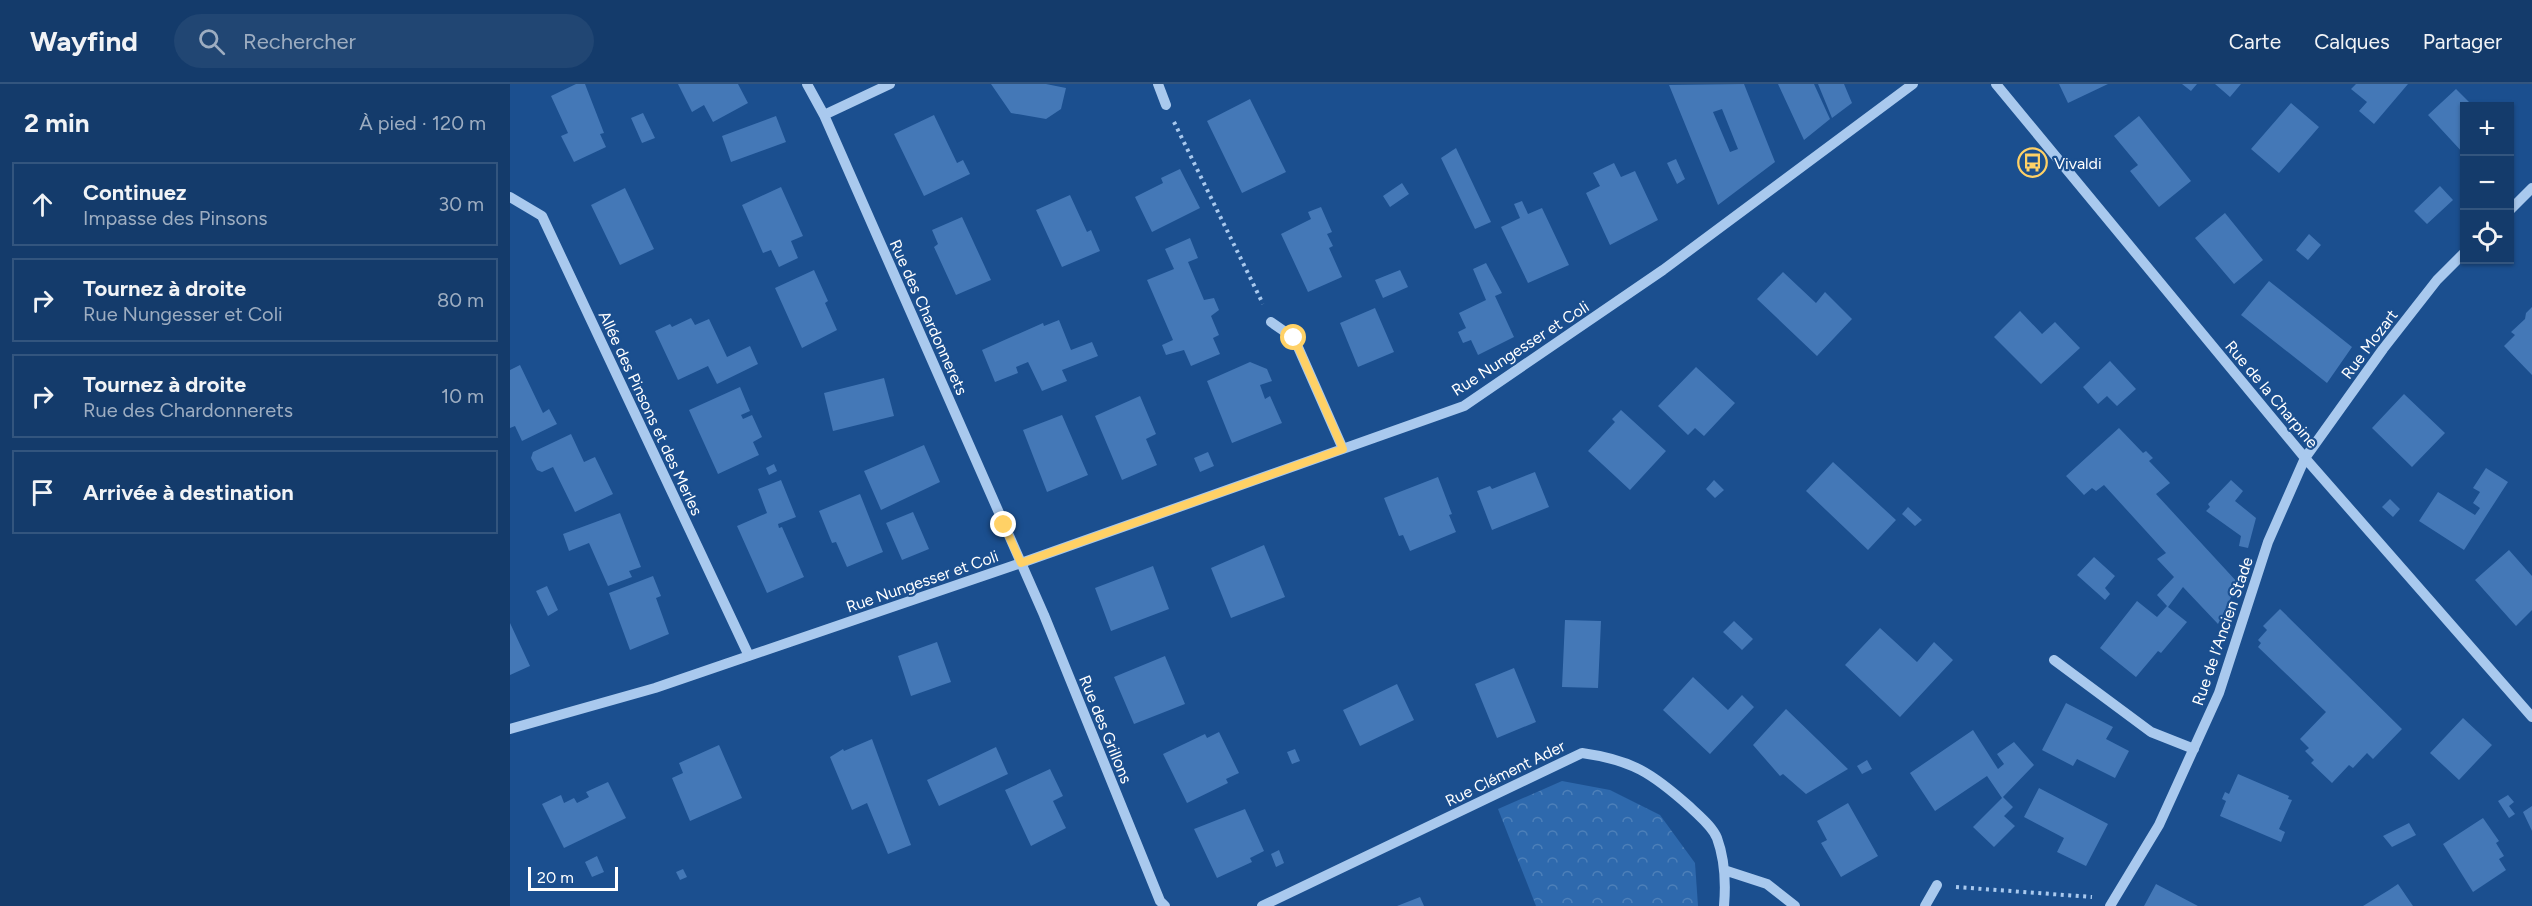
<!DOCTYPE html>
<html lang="fr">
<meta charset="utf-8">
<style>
body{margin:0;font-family:Figtree,sans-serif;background:#214673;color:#f1f3f6}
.controls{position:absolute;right:18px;top:18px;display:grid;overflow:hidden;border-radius:0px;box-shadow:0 2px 4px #0004}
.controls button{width:54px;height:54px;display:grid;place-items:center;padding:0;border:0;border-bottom:2px solid #33557e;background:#143b6b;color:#f1f3f6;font:30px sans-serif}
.scale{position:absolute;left:18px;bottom:15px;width:90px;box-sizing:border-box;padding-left:6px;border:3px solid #fff;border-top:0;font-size:16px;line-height:21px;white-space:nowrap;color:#fff;-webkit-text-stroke:4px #1b4f8f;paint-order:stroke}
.stop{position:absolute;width:18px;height:18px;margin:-14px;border:4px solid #ffd166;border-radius:50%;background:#fff}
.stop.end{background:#ffd166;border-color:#fff;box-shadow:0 2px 6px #0008}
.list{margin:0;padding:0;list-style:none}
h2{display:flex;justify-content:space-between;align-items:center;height:78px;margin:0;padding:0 24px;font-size:26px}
h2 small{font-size:20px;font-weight:400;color:#9dadc1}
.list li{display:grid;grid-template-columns:39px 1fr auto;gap:18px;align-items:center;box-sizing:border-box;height:84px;margin:0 12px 12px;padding:0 12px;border:2px solid #33557e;border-radius:0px}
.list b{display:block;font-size:22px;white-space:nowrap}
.list p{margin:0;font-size:20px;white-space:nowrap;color:#9dadc1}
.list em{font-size:20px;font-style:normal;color:#9dadc1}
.icon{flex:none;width:33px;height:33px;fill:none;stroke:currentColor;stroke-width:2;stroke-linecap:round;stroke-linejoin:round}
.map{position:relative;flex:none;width:2022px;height:822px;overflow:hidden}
header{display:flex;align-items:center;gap:36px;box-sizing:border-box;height:84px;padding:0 30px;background:#143b6b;border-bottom:2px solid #33557e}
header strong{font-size:28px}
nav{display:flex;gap:33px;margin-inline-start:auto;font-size:21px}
.search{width:420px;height:54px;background:#214673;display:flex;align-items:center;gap:15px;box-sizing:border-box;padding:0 21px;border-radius:33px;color:#9dadc1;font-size:22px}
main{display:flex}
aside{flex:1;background:#143b6b}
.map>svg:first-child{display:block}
.forest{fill:url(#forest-crowns)}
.building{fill:#4478b7;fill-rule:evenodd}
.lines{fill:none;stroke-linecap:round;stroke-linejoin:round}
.path{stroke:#a9c9ee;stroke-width:4;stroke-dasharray:3 4.5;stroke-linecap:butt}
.minor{stroke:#a9c9ee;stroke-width:10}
.route{stroke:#ffd166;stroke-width:8}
.labels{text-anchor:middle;stroke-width:4.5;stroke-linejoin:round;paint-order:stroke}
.poi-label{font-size:16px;fill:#fff;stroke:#1b4f8f;text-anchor:start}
.street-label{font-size:16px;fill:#fff;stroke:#1b4f8f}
</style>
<header>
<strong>Wayfind</strong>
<div class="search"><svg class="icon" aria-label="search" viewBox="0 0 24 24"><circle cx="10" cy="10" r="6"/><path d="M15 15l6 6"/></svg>Rechercher</div>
<nav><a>Carte</a><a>Calques</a><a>Partager</a></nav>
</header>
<main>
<aside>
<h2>2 min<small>À pied · 120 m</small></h2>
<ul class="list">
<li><svg class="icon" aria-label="ahead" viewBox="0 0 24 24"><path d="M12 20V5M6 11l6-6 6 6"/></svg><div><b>Continuez</b><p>Impasse des Pinsons</p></div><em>30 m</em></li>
<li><svg class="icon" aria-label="right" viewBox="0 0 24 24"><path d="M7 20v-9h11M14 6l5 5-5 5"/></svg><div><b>Tournez à droite</b><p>Rue Nungesser et Coli</p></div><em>80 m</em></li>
<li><svg class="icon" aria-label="right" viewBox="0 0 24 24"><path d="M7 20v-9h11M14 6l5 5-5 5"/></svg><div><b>Tournez à droite</b><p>Rue des Chardonnerets</p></div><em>10 m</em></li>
<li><svg class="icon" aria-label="arrive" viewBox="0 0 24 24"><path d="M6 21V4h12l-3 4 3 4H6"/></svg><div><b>Arrivée à destination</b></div></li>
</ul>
</aside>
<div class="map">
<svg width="2022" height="822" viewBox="0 0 2022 822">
<defs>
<pattern id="forest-crowns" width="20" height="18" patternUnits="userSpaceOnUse" patternTransform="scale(1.5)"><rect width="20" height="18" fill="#2e69ad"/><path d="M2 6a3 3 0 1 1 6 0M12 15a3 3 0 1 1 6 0" fill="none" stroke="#4d80b9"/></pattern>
</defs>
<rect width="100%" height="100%" fill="#1b4f8f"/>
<path class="forest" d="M1052,697L1100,706L1150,731L1185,779L1188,822H1026L988,725Z"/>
<path class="building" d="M66,0H75L94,49L90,50L96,63L64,78L51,52L58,49L41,12Z
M168,0H228L238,19L203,38L194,21L182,28Z
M481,0H536L556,4L551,25L536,35L501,29Z
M1234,0L1265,78L1208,121L1159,1ZM1212,25L1228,65L1220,68L1203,28Z
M1268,0H1304L1320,35L1294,56Z
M1308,0H1334L1342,19L1322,34Z
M1549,0H1598L1558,19Z
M1672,0H1687L1681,7Z
M1705,0H1731L1720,13Z
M1846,0H1898L1864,40L1849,27L1857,18L1841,5Z
M1946,5L1963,22H1954V70L1918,31Z
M740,15L776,88L732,109L697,37Z
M1781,19L1809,43L1769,89L1741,65Z
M133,29L145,54L132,59L121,34Z
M424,31L447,79L453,76L460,90L414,112L384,50Z
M266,32L276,58L221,78L212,52Z
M1629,32L1681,97L1649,123L1620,87L1628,81L1604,52Z
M946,64L981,138L965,145L931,74Z
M1166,75L1175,95L1167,100L1157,79Z
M1104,79L1111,93L1125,87L1148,136L1100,161L1076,109L1090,102L1083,89Z
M670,85L690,124L642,148L625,113L653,99L651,94Z
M892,99L899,110L880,123L873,112Z
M1930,102L1943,116L1917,140L1904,127Z
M271,103L293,152L281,157L288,174L269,183L261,166L253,169L232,121Z
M115,104L144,165L110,181L81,121Z
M560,111L577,148L581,146L590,167L552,183L526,126Z
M1012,117L1018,130L1032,124L1059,181L1018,199L991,143L1010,134L1004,120Z
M811,123L822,148L817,150L823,162L819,164L832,193L798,208L771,150L801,135L798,128Z
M1715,129L1753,176L1724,200L1685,154Z
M452,133L481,196L446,211L424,163L428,160L422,146Z
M1799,150L1811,161L1798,176L1786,166Z
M680,154L688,174L678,178L694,216L704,214L709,226L701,232L709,251L703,254L710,270L681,282L674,266L656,271L652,261L663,256L637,196L664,185L655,165Z
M976,179L992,209L985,212L1004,253L968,271L961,256L953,259L948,248L956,244L949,229L976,216L963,185Z
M304,186L318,217L315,219L327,246L292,264L265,204Z
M890,186L898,203L873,214L865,196Z
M1273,188L1306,219L1315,208L1342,235L1307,272L1247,215Z
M1759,197L1842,263L1817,299L1731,231Z
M2022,223V291L1994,262L2005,251L2001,248L2015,235L2016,229Z
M865,224L884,268L848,283L830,239Z
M1510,227L1532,250L1545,238L1570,264L1531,300L1484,253Z
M181,234L185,241L199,235L217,273L240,262L248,280L207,300L198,282L168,296L145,247L160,240L162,243Z
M549,236L561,266L582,258L588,272L552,286L557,297L532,307L518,278L506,283L508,289L485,298L472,266L533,239L534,242Z
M1600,277L1626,305L1607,322L1597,312L1588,320L1573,303Z
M740,278L757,285L762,297L750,301L755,315L760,312L772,339L722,359L697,297Z
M10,281L33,329L39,325L47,340L12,357L5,342L0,344V286Z
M1186,283L1225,319L1194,352L1185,344L1178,351L1148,322Z
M374,294L384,332L323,347L314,309Z
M230,303L240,327L231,331L233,335L242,331L252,353L243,358L249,371L208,390L179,326Z
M1894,310L1935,349L1902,383L1862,344Z
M630,312L646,350L636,355L647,381L612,396L585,332Z
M1111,326L1156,367L1120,406L1078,367L1105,338L1102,335Z
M552,331L578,391L537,408L513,346Z
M1609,344L1633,369L1636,367L1643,374L1639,377L1660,399L1646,410L1728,499L1708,540L1673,503L1658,523L1677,538L1651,569L1648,567L1626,593L1590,564L1627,517L1647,533L1657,522L1647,511L1664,493L1647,475L1656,469L1594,401L1586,407L1582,404L1574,411L1556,392Z
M61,350L74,378L85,373L103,410L65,428L43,383L32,388L27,386L21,374L23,368Z
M414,361L430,398L371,426L354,387Z
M698,368L704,382L690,388L684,374Z
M1323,378L1386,436L1358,466L1296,407Z
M264,380L267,387L259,391L256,384Z
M1976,384L1998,398L1954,466L1909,437L1928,408L1965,431L1970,424L1963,419L1970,408L1963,404Z
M1025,388L1039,423L982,446L967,407L980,402L982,405Z
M928,393L942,430L939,431L946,448L900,467L893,451L889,452L874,414Z
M271,396L286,433L268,440L269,444L272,443L294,493L257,509L227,442L257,429L248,405Z
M1204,396L1214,406L1205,414L1196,405Z
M1721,396L1733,407L1725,417L1746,434L1738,464L1729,462L1731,452L1696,427L1700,423L1698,420Z
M350,410L373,468L337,483L326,458L322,459L309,427Z
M1880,415L1890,425L1883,433L1872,423Z
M1398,423L1412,436L1405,442L1392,430Z
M403,428L419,465L392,476L376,439Z
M110,429L131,483L119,487L122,493L98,502L79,459L59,467L53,450Z
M754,461L775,513L721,534L701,484Z
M1999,466L2022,492V526L2006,542L1965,496Z
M1584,473L1605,492L1595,504L1600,510L1595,516L1567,491Z
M643,482L659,525L601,547L585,504Z
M143,492L151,512L146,514L159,550L120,566L99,509Z
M37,502L48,526L38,532L26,507Z
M1770,525L1892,645L1863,675L1857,669L1843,684L1839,681L1822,699L1801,679L1804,676L1795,667L1799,664L1790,655L1816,628L1748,563L1751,559L1748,556L1757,546L1753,542Z
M1055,536L1091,537L1088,604L1052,603Z
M1224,537L1243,555L1232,566L1213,548Z
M0,539L20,582L0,591Z
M1370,544L1407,578L1424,558L1443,576L1390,633L1335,581Z
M427,558L441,598L401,612L388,572Z
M655,572L675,620L624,640L604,593Z
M1004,584L1026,638L987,654L965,600Z
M1183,593L1218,626L1232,611L1244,623L1200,670L1153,626Z
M887,600L904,636L850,662L833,626Z
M1556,619L1603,643L1596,655L1619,667L1605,694L1567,675L1563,682L1532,666Z
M1276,625L1338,685L1296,710L1273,690L1270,692L1243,661Z
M1953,634L1982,661L1949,696L1920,669Z
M1463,646L1488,685L1494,680L1487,670L1504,658L1524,681L1492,714L1477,692L1425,727L1400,689Z
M709,648L729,689L716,695L718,699L677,719L653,670L695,650L697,654Z
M362,655L401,761L378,770L357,719L342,726L320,673L333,665L334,667Z
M209,661L232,714L180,737L162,694L173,689L169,679Z
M486,663L498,690L429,722L417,696Z
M785,665L790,677L782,680L777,668Z
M1357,676L1362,685L1352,690L1347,682Z
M540,685L553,712L543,717L556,744L521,762L495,706Z
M1728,690L1779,712L1778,715L1782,716L1769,745L1775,748L1771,758L1710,732L1716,717L1712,715L1715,708L1719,710Z
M98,698L116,734L54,764L32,720L51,711L54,719L64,714L67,719L79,713L76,708Z
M1529,704L1598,740L1576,782L1547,768L1554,754L1514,733Z
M1998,711L2004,718L1999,722L2005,730L1999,734L1988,717Z
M1493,713L1503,723L1494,732L1505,742L1484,763L1463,743Z
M1338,719L1368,772L1331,793L1311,759L1317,756L1307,737Z
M2022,722V747L2013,728Z
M735,725L754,767L740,774L742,778L707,794L684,745Z
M1973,734L1989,757L1986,759L1994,772L1989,775L1996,786L1963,808L1933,760Z
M1899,739L1906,751L1882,763L1873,752Z
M769,766L774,779L766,783L761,770Z
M87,772L94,788L82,793L75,778Z
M173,785L177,793L170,796L166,788Z
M1646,800L1688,822H1634Z
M1888,800L1903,822H1853L1879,806Z
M910,813L914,822H887Z"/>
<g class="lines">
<path class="path" d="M664,38L753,220
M1446,803L1582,813"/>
<path class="minor" d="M297,0L314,31L534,531L650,817L655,822
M648,0L656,21
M1486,0L1795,374L2022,633
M314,31L380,0
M0,113L32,132L239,572
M2000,126L2022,104
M761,238L784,254L833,365
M1544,576L1641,648L1684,665
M0,645L145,604L511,479L954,322L1153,186L1403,0
M1214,786L1257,800L1285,822
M752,822L1072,669C1122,676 1142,689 1180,723C1189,732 1202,742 1207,754C1215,776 1216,799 1214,822
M1415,822L1427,801
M1600,822L1649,741L1709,609L1758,458L1795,374L1873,265L1927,196L1954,169"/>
</g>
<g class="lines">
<path class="route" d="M494,441L511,479L833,365L784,254"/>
</g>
<defs>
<symbol id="bus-ring" viewBox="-11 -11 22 22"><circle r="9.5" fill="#1b4f8f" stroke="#ffd166" stroke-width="1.5"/><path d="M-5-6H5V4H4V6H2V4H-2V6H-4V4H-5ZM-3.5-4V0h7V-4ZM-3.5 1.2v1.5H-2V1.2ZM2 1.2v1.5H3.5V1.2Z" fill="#ffd166"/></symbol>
</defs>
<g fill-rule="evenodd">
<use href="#bus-ring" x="1506" y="62" width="33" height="33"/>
</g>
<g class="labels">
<g class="poi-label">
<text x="1544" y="85">Vivaldi</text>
</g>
<g class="street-label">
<text transform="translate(419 233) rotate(66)" y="6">Rue des Chardonnerets</text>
<text transform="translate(1859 260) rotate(-53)" y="6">Rue Mozart</text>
<text transform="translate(1010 264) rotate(-33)" y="6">Rue Nungesser et Coli</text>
<text transform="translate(1762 310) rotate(50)" y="6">Rue de la Charpine</text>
<text transform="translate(141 329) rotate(65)" y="6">Allée des Pinsons et des Merles</text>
<text transform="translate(412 497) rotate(-19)" y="6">Rue Nungesser et Coli</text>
<text transform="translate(1712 547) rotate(-71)" y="6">Rue de l’Ancien Stade</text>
<text transform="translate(596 645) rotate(68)" y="6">Rue des Grillons</text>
<text transform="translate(995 689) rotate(-26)" y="6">Rue Clément Ader</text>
</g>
</g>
</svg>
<div class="controls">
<button>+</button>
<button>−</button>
<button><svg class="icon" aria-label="locate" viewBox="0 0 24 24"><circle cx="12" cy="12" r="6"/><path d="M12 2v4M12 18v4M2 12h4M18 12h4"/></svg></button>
</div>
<div class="scale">20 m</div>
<div class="stop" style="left:784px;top:254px"></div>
<div class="stop end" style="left:494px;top:441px"></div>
</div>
</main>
